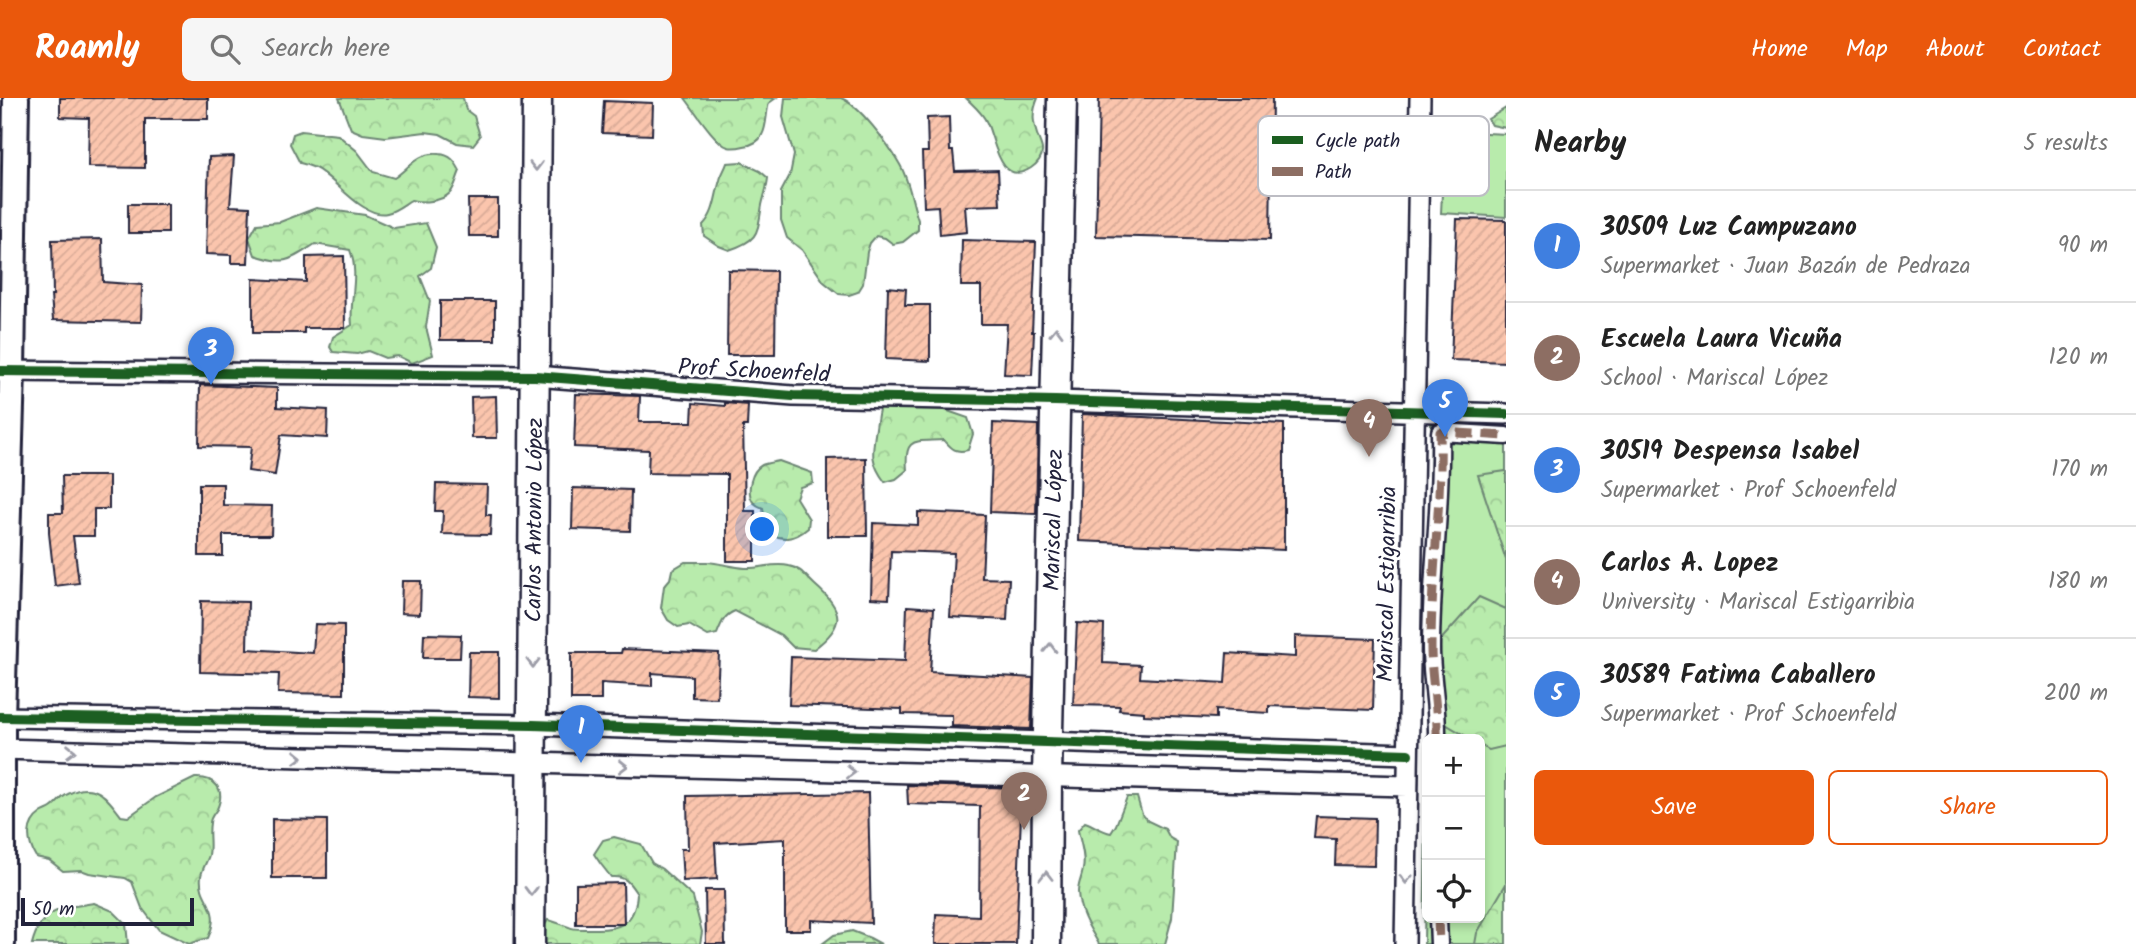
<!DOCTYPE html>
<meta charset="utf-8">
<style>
body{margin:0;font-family:Kalam,sans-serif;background:#f6f6f6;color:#222}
.controls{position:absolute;right:21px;bottom:21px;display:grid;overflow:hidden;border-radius:10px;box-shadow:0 4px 10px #0003}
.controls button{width:63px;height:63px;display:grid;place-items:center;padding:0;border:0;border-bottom:2px solid #e0e0e0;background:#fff;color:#222;font:35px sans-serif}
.scale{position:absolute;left:21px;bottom:18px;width:173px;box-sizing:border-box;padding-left:7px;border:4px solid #22223b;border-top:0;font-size:19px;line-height:24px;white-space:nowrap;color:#22223b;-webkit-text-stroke:5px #fff;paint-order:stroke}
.you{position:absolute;left:763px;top:432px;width:24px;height:24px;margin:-18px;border:5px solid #fff;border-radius:50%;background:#1a73e8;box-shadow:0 0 0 10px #1a73e833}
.badge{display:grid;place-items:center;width:46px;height:46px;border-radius:50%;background:#ea580c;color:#fff;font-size:23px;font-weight:700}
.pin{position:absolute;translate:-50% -58px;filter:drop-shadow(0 2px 4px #0008)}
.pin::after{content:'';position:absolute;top:37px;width:24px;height:21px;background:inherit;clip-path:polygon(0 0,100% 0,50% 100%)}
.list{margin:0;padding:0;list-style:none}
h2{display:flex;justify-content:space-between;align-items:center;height:91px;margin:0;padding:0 28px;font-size:30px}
h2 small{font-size:23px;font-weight:400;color:#767676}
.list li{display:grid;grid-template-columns:46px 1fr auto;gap:21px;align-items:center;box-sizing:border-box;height:112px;padding:0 28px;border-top:2px solid #e0e0e0}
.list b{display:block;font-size:26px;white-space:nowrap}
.list p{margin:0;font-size:23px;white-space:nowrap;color:#767676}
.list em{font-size:23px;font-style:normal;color:#767676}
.actions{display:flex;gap:14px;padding:21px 28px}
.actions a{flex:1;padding:16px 0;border:2px solid #ea580c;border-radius:10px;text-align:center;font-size:24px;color:#ea580c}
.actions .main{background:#ea580c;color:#fff}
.icon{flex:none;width:38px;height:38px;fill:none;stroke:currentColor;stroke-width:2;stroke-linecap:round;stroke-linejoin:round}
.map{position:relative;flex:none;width:1506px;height:846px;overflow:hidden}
header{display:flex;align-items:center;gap:42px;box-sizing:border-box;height:98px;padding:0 35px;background:#ea580c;color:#fff}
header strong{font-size:33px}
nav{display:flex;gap:38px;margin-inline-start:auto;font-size:24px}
.search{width:490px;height:63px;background:#f6f6f6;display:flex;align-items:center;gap:18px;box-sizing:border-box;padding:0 24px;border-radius:10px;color:#767676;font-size:26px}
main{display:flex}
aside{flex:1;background:#fff}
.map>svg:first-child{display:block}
.green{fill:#b8ebac;stroke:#6d8674;stroke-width:2}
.forest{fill:url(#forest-crowns);stroke:#6d8674;stroke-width:2}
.building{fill:url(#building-hatch);stroke:#22223b;stroke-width:2}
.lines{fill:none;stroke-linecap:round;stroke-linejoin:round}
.pedestrian-casing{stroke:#22223b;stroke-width:21}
.minor-casing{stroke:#22223b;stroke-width:24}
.tertiary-casing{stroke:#22223b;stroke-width:30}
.secondary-casing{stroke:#22223b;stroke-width:33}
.pedestrian{stroke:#fff;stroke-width:16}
.minor{stroke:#fff;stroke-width:19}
.tertiary{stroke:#fff;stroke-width:24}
.secondary{stroke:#fff;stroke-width:28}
.quiet{stroke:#8d6e63;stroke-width:9;stroke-dasharray:18 9;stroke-linecap:butt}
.cycleway-casing{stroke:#fff;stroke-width:15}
.cycleway{stroke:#1b5e20;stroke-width:10}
.oneway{stroke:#9c9ca7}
.labels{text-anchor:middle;stroke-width:6;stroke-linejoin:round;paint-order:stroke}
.street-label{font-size:23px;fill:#22223b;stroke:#fff}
.key{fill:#fff;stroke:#bdbdc4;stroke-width:2}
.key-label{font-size:19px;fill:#22223b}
</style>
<header>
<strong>Roamly</strong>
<div class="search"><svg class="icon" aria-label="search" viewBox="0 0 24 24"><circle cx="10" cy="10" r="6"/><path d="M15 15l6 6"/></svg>Search here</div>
<nav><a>Home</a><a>Map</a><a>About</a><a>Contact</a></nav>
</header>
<main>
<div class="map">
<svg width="1506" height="846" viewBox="0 0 1506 846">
<defs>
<pattern id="forest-crowns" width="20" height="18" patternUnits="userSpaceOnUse" patternTransform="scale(1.75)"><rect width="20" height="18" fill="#b8ebac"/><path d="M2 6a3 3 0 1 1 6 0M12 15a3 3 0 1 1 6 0" fill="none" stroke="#9ec995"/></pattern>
<pattern id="building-hatch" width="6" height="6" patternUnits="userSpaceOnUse" patternTransform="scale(1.75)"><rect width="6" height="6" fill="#fbc5ad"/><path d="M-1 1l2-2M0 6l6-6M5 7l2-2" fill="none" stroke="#d7a996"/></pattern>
</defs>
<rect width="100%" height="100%" fill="#fff"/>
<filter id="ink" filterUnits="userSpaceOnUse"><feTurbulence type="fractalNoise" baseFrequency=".0143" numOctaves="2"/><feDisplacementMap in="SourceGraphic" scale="14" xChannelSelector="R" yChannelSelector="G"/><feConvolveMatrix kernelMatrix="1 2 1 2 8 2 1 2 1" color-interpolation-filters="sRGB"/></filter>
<g filter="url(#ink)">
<path class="green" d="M1445,33L1506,36V119L1441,115Z
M1431,326L1506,330V846H1424L1427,667V820H1480V641H1428Z"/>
<path class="forest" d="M339,0H463L466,12L474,18L480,38L473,47L457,45L440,36L425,34L386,39L363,36L351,31Z
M685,0H776L769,5C766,14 767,29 762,37C759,44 751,47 744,48C740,49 732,50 728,49C716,46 693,10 685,0Z
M785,0H841C859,7 889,47 899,65C909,81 912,104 918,122V132L903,144L893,146L885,140L876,138L870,145L867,154L863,186L858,194L849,197L839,196L824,184L802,152L787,140L781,122V94L790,77L794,57L783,19Z
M966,0H1038C1031,16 1033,26 1039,42C1040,45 1042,49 1042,52C1043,59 1037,66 1031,70C1000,90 995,43 987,25C983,15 974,8 966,0Z
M1506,10V30L1492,27L1488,21Z
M301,33L338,37L357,53L373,74L394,80C409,70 419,53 439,56C451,57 455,63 460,73C457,79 455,90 450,95C441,104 423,105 411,102C404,106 396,113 387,115C363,121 334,79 315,70C310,68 305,66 300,65L290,46L293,36Z
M741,64L760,73L768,80C767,90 764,98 762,107C757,136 759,142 729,152L719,148L704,138L703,127C715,115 715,98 720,82C721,77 725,71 727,65Z
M316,110L365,117L394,130L426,125L436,149L431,170L420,178L430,203L426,229L433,257L412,265L398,258L385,260L368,253L357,256L333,254L330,249L333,239L352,227C349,202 360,177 350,152L315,146C290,162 286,168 255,157L249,140L257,126L280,124Z
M934,305L942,311L968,320L973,336L968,352C955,355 952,351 944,342C915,344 904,338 907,372L896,381L885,384C870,364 872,355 876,330C877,322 878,315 880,307Z
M779,363L812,375L813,385L800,389L796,400L809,421L808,430C794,442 784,442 769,436L765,428L763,410C760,409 755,406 753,404C746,393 751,373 762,367C766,365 774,364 779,363Z
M1506,373V462L1478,377Z
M685,464C693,464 700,464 707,464C720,465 732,469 745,470C760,471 774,464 789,468C801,470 806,479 815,487C844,512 846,527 814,551L793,549L781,537L735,513C724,517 721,526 717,536L708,538L689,527L678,529L668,522L661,510L664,488L670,481L672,472Z
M1479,499L1506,511V648L1489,652L1480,647V641H1471L1444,625L1429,555Z
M195,680C215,679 226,691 217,711C214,716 210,719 210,725C208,736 211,746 209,757C207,764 202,771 201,778C198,804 223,807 208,840L189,846L159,832L142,810L132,784L125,780L89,775L81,772L63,773L49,762L36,759C27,744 25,726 41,715C44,713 48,712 51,710C57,706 61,699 68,696C95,682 107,699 121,718L128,719L156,699Z
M1127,699H1137L1142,716L1148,723L1165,731L1170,740L1177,744L1172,820L1165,846H1099C1089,829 1079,814 1078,794C1078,786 1082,779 1083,771C1086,759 1080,744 1078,732L1085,724C1094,727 1101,733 1111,735L1116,727Z
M614,739L641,746L652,765L662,771L693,799L702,834L700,846H539L541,834L548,822C556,824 561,826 569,829C574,832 584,831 591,831C617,832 635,828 637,796C629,784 626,778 611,779L600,765L594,756L603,742Z
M1506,786V846H1475L1477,835Z
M94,805L113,813L126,826L128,846H32C41,810 63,810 94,805Z
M852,833L870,840L881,846H822L834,837Z"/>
<path class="building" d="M60,0H208V21H145V70L88,69L89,20L60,19Z
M1099,0H1272L1270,142L1096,138Z
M604,3L653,5L652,37L602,35Z
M949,19L950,53H953L955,73L998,72L1000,107L965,108L967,134L940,137L938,108L924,109L922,54H928L927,20Z
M234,58L230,108L250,109L248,165H231V157L206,156L209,59Z
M468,101H498V138H469Z
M128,106H168V135H128Z
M1457,121L1506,122V264L1451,262Z
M102,141L103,184L142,187L141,224L53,222L51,197H53L52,142Z
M962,142L1036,144L1032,234H1034L1032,277L1004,276L1007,226H981V188H961Z
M344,158L345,230H304V235H253V181L306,184V159Z
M728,172L776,173L775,257H727Z
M888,189L906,191L905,207H930V263L886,261Z
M440,203H495V242H440Z
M200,287L277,290V309L328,312L327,340L281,337L275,377L248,373L251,349L199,348Z
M576,296L640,298L639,324H692L693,305L725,308V305L748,307L747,328H743L745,413H755V463H727V376L648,375L649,352L574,349Z
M496,298L497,340H472L471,299Z
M1082,316L1284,326V452L1079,443Z
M993,325L1038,327L1036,416L990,414Z
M866,360L867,438H827V361Z
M62,378H109V411H94V438H73L79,485L55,488L49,435V415H63Z
M199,386H223V407L272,408L271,437H223V458H199Z
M436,386L487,387L486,417H491L490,437L442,436L443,413H435Z
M573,390L631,392L630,433L572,431Z
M918,414L985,417L982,480L1009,481L1007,522L950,519L954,455L891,453L889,501L871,500L873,425L918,427Z
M402,483H421L420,516L401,515Z
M201,503L248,504L247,551L313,555L315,526L344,527V596L278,595L279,576L200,574Z
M907,508L934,510L930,574L1033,580L1031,631L952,628V617L902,616V611L789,607L791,559L905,563Z
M1077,525L1104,527L1103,565L1141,567L1140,580L1225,585L1227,555L1295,559V538L1375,541L1373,612L1269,608V615L1216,612V620L1144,617V614L1119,612L1120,608L1073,607Z
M424,536L461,537L460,560H423Z
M622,551L719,555L717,600L692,599V578L652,575V588L601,585V602H571V555H621Z
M469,554H499V600L468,599Z
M907,687L1022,690L1016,846H935L936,816L979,818L980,708L908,706Z
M868,695L871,825L811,822V832H785V741L715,745L717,781L683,783L681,751H688L687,698Z
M1316,718L1375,720L1374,768L1335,767L1336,741L1314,740Z
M272,721L327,722V780H272Z
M623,785L624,826H576V786Z
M705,792H724L725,846H706Z"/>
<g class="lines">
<defs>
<path id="pedestrian" d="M1437,641C1438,611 1431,580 1431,550C1431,478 1442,406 1440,334L1506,338
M1438,820L1439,846"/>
<path id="minor" d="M0,273L535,278L793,298L1055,303L1506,316
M0,619L533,627L1408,656
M0,651L1407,688
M1405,846L1420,0"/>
<path id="tertiary" d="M2,846V619L12,273L16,0"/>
<g id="secondary">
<path id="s1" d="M530,846L537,0"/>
<path id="s2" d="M1046,846L1047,679L1062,0"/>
</g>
</defs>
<use href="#pedestrian" class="pedestrian-casing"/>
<use href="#minor" class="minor-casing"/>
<use href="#tertiary" class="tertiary-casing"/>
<use href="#secondary" class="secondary-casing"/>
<use href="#pedestrian" class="pedestrian"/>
<use href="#minor" class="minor"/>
<use href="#tertiary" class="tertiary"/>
<use href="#secondary" class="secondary"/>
<path class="quiet" d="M1437,641C1438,611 1431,580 1431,550C1431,478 1442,406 1440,334L1506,338
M1438,820L1439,846"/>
<defs>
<path id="cycleway" d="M0,273L535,278L793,298L1055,303L1506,316
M0,619L533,627L1408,656"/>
</defs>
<use href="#cycleway" class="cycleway-casing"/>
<use href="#cycleway" class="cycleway"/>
</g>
<defs><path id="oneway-chevron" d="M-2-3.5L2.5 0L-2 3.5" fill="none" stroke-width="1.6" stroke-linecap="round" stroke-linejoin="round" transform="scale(1.75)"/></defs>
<g class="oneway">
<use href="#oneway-chevron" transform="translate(536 68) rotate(90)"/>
<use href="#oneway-chevron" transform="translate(1056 234) rotate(-89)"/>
<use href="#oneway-chevron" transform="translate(1050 550) rotate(-89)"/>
<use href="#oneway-chevron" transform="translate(533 565) rotate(90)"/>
<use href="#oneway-chevron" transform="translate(71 653) rotate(1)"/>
<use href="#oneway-chevron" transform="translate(298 659) rotate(1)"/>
<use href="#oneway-chevron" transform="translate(623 668) rotate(1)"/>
<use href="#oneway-chevron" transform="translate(851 674) rotate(1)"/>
<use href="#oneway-chevron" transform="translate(1046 778) rotate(-90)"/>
<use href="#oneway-chevron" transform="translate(1406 781) rotate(91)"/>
<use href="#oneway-chevron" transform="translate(531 793) rotate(91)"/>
</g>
</g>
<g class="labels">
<g class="street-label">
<text transform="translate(754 272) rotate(3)" y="8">Prof Schoenfeld</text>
<text dy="8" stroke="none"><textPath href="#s1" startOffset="424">Carlos Antonio López</textPath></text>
<text dy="8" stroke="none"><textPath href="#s2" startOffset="424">Mariscal López</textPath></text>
<text transform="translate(1386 486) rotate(-89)" y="8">Mariscal Estigarribia</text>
</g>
</g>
<rect x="1258" y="18" width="231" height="80" rx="10" class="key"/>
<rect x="1272" y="38" width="31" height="8" fill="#1b5e20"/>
<rect x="1272" y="69" width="31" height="9" fill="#8d6e63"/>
<g class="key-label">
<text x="1315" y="49">Cycle path</text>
<text x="1315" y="80">Path</text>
</g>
</svg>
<div class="controls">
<button>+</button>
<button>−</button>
<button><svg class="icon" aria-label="locate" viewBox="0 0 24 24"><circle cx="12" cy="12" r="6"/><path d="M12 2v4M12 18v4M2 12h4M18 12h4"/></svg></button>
</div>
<div class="scale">50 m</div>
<div class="you"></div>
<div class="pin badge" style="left:581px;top:665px;background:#3f7fe0">1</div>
<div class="pin badge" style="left:1024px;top:732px;background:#8d6e63">2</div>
<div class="pin badge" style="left:211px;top:287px;background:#3f7fe0">3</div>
<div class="pin badge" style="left:1369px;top:359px;background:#8d6e63">4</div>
<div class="pin badge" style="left:1445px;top:339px;background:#3f7fe0">5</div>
</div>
<aside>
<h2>Nearby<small>5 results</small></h2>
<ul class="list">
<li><span class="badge" style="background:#3f7fe0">1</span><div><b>30509 Luz Campuzano</b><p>Supermarket · Juan Bazán de Pedraza</p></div><em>90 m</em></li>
<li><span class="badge" style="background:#8d6e63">2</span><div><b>Escuela Laura Vicuña</b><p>School · Mariscal López</p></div><em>120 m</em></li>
<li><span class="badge" style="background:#3f7fe0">3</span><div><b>30519 Despensa Isabel</b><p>Supermarket · Prof Schoenfeld</p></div><em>170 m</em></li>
<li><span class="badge" style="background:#8d6e63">4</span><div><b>Carlos A. Lopez</b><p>University · Mariscal Estigarribia</p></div><em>180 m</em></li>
<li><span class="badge" style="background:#3f7fe0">5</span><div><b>30589 Fatima Caballero</b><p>Supermarket · Prof Schoenfeld</p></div><em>200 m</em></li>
</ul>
<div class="actions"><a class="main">Save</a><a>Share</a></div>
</aside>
</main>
